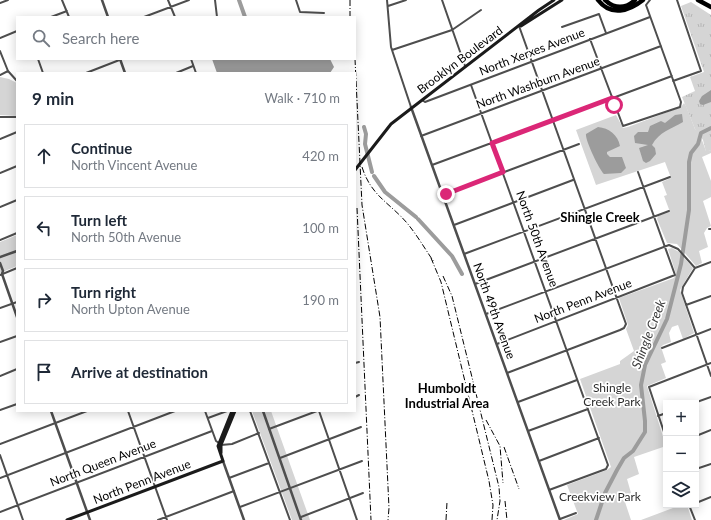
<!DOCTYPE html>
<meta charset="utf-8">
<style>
body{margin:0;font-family:Lato,sans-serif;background:#f6f6f7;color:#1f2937}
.controls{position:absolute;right:12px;bottom:12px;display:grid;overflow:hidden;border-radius:0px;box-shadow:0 2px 10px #0003}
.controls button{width:36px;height:36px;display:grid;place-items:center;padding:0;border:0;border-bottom:1px solid #e0e1e3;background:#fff;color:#1f2937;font:20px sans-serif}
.stop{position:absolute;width:12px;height:12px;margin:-9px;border:3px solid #db2777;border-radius:50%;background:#fff}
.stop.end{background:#db2777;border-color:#fff;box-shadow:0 1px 4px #0008}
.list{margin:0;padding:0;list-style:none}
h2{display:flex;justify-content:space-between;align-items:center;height:52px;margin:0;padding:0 16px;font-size:17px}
h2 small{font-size:13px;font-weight:400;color:#747a83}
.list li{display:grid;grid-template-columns:26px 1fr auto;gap:12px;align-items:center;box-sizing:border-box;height:64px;margin:0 8px 8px;padding:0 8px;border:1px solid #e0e1e3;border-radius:0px}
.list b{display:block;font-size:15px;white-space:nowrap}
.list p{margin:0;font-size:13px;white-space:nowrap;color:#747a83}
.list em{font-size:13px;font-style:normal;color:#747a83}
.icon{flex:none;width:22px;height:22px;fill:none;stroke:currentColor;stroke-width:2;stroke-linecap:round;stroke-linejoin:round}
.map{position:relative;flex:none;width:711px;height:520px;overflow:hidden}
.search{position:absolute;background:#fff;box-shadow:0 2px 10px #0003;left:16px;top:16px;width:340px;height:44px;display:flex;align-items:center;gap:10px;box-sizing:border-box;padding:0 14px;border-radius:0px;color:#747a83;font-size:15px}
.panel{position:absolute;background:#fff;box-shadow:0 2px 10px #0003;left:16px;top:72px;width:340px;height:340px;border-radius:0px}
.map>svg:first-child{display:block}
.grass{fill:url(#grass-tufts)}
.park{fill:#d5d5d5}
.water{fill:#9c9c9c}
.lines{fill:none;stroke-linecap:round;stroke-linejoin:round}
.river{stroke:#9c9c9c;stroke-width:4}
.minor{stroke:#4e4e4e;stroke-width:2}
.tertiary{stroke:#4e4e4e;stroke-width:2.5}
.secondary{stroke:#1b1b1b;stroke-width:3}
.motorway{stroke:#000;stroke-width:4.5}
.rail{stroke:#000;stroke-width:1;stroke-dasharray:6 2 1 2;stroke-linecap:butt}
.route{stroke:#db2777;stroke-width:5}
.labels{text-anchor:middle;stroke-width:3.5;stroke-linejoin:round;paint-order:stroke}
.street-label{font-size:12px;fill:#000;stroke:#fff}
.park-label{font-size:12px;fill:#2c2c2c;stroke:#fff}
.neighbourhood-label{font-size:13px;font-weight:bold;fill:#000;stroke:#fff}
.water-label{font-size:13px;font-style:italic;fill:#3d3d3d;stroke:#fff}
</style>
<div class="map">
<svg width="711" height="520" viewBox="0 0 711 520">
<defs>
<pattern id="grass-tufts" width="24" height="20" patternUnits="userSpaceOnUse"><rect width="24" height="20" fill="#d5d5d5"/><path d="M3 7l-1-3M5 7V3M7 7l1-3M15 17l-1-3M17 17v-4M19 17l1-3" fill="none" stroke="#b5b5b5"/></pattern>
</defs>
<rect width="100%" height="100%" fill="#fff"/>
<path class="grass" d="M691,2L711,15V150L706,152L703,140L695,129L682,97L695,91L690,77L704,72L681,6Z"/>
<path class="park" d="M0,77L9,79L17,83V116L0,115Z
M684,103L686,106L695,129L699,132L706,151L711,150V153L702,157L711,181V197L703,201L711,226L707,228L704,233L708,247L699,251L702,263L696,266L677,244L667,243L657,219L658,216L670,212L664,196L667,195L662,182L671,178L665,162L596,185L576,130L616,115L623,128L628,127L681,107Z
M17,235V266L0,273V242Z
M672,248L679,252L693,268L680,290L694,333L683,339L678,325L672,327L669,333L671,342L663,345L661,347L666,362L661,364L666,378L647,386L666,446L634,457L639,474L627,479L631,493L623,496L631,520H564L578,514L567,485L607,470L611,467L580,379L620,364V361L634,351L626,329L628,325L619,298L674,278L676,274L668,249Z
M252,411H271L310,520H292Z
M681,505H687L692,520H641Z"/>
<path class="water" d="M212,59H330L334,67L330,73H217Z
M711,90V102L703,105L700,104L699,101L702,96Z
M682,114L683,122C671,129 659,132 652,145L655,148L656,154L650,161L646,163L643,161L639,148L648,145L635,143L634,136L638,132H648L650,126L661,121L665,123L675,115Z
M598,127C609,128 618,135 620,146L607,152V154L610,157H622L626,168L621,173L604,174C599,169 585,140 586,134Z"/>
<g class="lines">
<path class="river" d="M239,0L245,17
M364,127L366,134L365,144L372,172
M374,176L385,192L416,217
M418,219L452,256L462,274
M596,520L605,493L617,470L624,458L633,451L645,432V421L641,385L645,365L667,319L681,264L689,210V162L691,153L698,144L701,133L711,128"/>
<path class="minor" d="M62,0L69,17
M168,0L175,17
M215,0L217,17
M296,0L300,12L324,13
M387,0L391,47L411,107
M442,0L465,66
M0,3L8,0
M388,6L406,0
M51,17L67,11
M144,17L189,0
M562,27L599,14L606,33
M0,38L17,31
M590,39L623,126L680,107L681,102L646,5L650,0
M392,50L452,30L481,10
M0,51L8,71L17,81
M38,59L43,73
M191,59L196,73
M86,73L122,59
M176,73L193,66
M0,75L8,71
M673,81L701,71L677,0
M471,85L608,465L606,469L549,490
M422,100L425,102L650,17
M0,117H17
M421,136L661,46
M0,139L17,132
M432,165L672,76
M0,173L17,166
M443,195L579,144
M0,207L17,200
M454,225L573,180
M709,229H711
M0,240L17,233
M464,254L670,177
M695,268L683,287L682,293L711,376
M695,268L711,262
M0,275L17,268
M475,284L669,211
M686,305L711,296
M0,308L17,302
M486,314L669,245L678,249L695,268
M0,342L17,336
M497,344L675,275L638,172
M662,348L711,329
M355,363L359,362
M507,373L620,330L624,328L626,324L519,26
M0,376L17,369
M355,397L359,395
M518,402L577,380
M694,403L711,397
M0,410L17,404
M128,411L167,520
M205,411L216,441L219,443
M250,411L290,520
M319,411L357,520
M658,416L666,413
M208,418L227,411
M269,429L317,411
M528,431L588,409
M696,436L711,430
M666,438L649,387L711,363
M0,444L87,411
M221,445L232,444L259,433
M0,455L23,520
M280,458L361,427
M539,461L599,438
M696,469L711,464
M0,478L175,411
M229,478L269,463
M696,503L711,497
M689,505L695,520
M240,507L362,461
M0,512L212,431
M301,517L363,493
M560,519L576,513
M158,520L234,491"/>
<path class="tertiary" d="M102,0L108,17
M120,59L125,73
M411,107L560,520
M0,257L17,251
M0,263L3,271L2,274L17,317
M51,411L90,520
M263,411L301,520
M223,461L244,520"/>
<path class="secondary" d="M521,26L562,0
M355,170L391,124L539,10L554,0
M221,453V445L235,411
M67,520L223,461L218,446L232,411"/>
<path class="motorway" d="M598,0C611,17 629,11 643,0
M605,0C614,9 626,9 635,0
M698,0L711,7"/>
<path class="rail" d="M350,0V17
M355,59L362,205L380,317L389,508L388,520
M362,167C371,196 390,203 407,223C417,235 425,249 434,262
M357,208L371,520
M431,258L441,282L489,481L493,505L492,520
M443,276L452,296L499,487L500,501L497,520
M486,420L500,446L503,483
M504,447L519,489
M505,501L507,520
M446,520L447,502"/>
</g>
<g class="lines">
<path class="route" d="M446,194L503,172L492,143L612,98L614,105"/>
</g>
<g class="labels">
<g class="street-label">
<text transform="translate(532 52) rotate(-21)" y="4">North Xerxes Avenue</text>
<text transform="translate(460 60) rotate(-37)" y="4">Brooklyn Boulevard</text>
<text transform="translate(538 83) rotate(-20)" y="4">North Washburn Avenue</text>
<text transform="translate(537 239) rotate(70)" y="4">North 50th Avenue</text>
<text transform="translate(583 301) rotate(-21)" y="4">North Penn Avenue</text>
<text transform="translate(494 311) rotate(70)" y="4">North 49th Avenue</text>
<text transform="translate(103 463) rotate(-21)" y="4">North Queen Avenue</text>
<text transform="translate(142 482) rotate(-21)" y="4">North Penn Avenue</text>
</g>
<g class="park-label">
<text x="612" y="392">Shingle<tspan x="612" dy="14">Creek Park</tspan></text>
<text x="600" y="501">Creekview Park</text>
</g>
<g class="neighbourhood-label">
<text x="600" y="222">Shingle Creek</text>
<text x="447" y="393">Humboldt<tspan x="447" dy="15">Industrial Area</tspan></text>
</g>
<g class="water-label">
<text transform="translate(648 334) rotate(-69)" y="5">Shingle Creek</text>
</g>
</g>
</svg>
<div class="controls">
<button>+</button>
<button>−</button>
<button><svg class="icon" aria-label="layers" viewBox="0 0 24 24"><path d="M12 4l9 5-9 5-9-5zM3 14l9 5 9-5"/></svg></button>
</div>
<div class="stop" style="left:614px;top:105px"></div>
<div class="stop end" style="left:446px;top:194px"></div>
<div class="search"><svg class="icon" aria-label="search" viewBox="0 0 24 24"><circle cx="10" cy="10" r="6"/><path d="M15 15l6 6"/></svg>Search here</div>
<section class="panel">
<h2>9 min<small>Walk · 710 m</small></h2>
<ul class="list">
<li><svg class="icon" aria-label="ahead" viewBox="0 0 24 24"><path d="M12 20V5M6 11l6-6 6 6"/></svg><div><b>Continue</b><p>North Vincent Avenue</p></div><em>420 m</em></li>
<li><svg class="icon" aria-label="left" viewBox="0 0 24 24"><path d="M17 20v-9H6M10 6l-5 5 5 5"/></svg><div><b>Turn left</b><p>North 50th Avenue</p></div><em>100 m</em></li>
<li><svg class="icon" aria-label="right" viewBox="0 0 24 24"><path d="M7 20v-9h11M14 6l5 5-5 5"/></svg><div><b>Turn right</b><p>North Upton Avenue</p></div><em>190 m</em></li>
<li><svg class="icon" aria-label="arrive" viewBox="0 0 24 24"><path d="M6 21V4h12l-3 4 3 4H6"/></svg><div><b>Arrive at destination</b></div></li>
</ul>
</section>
</div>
